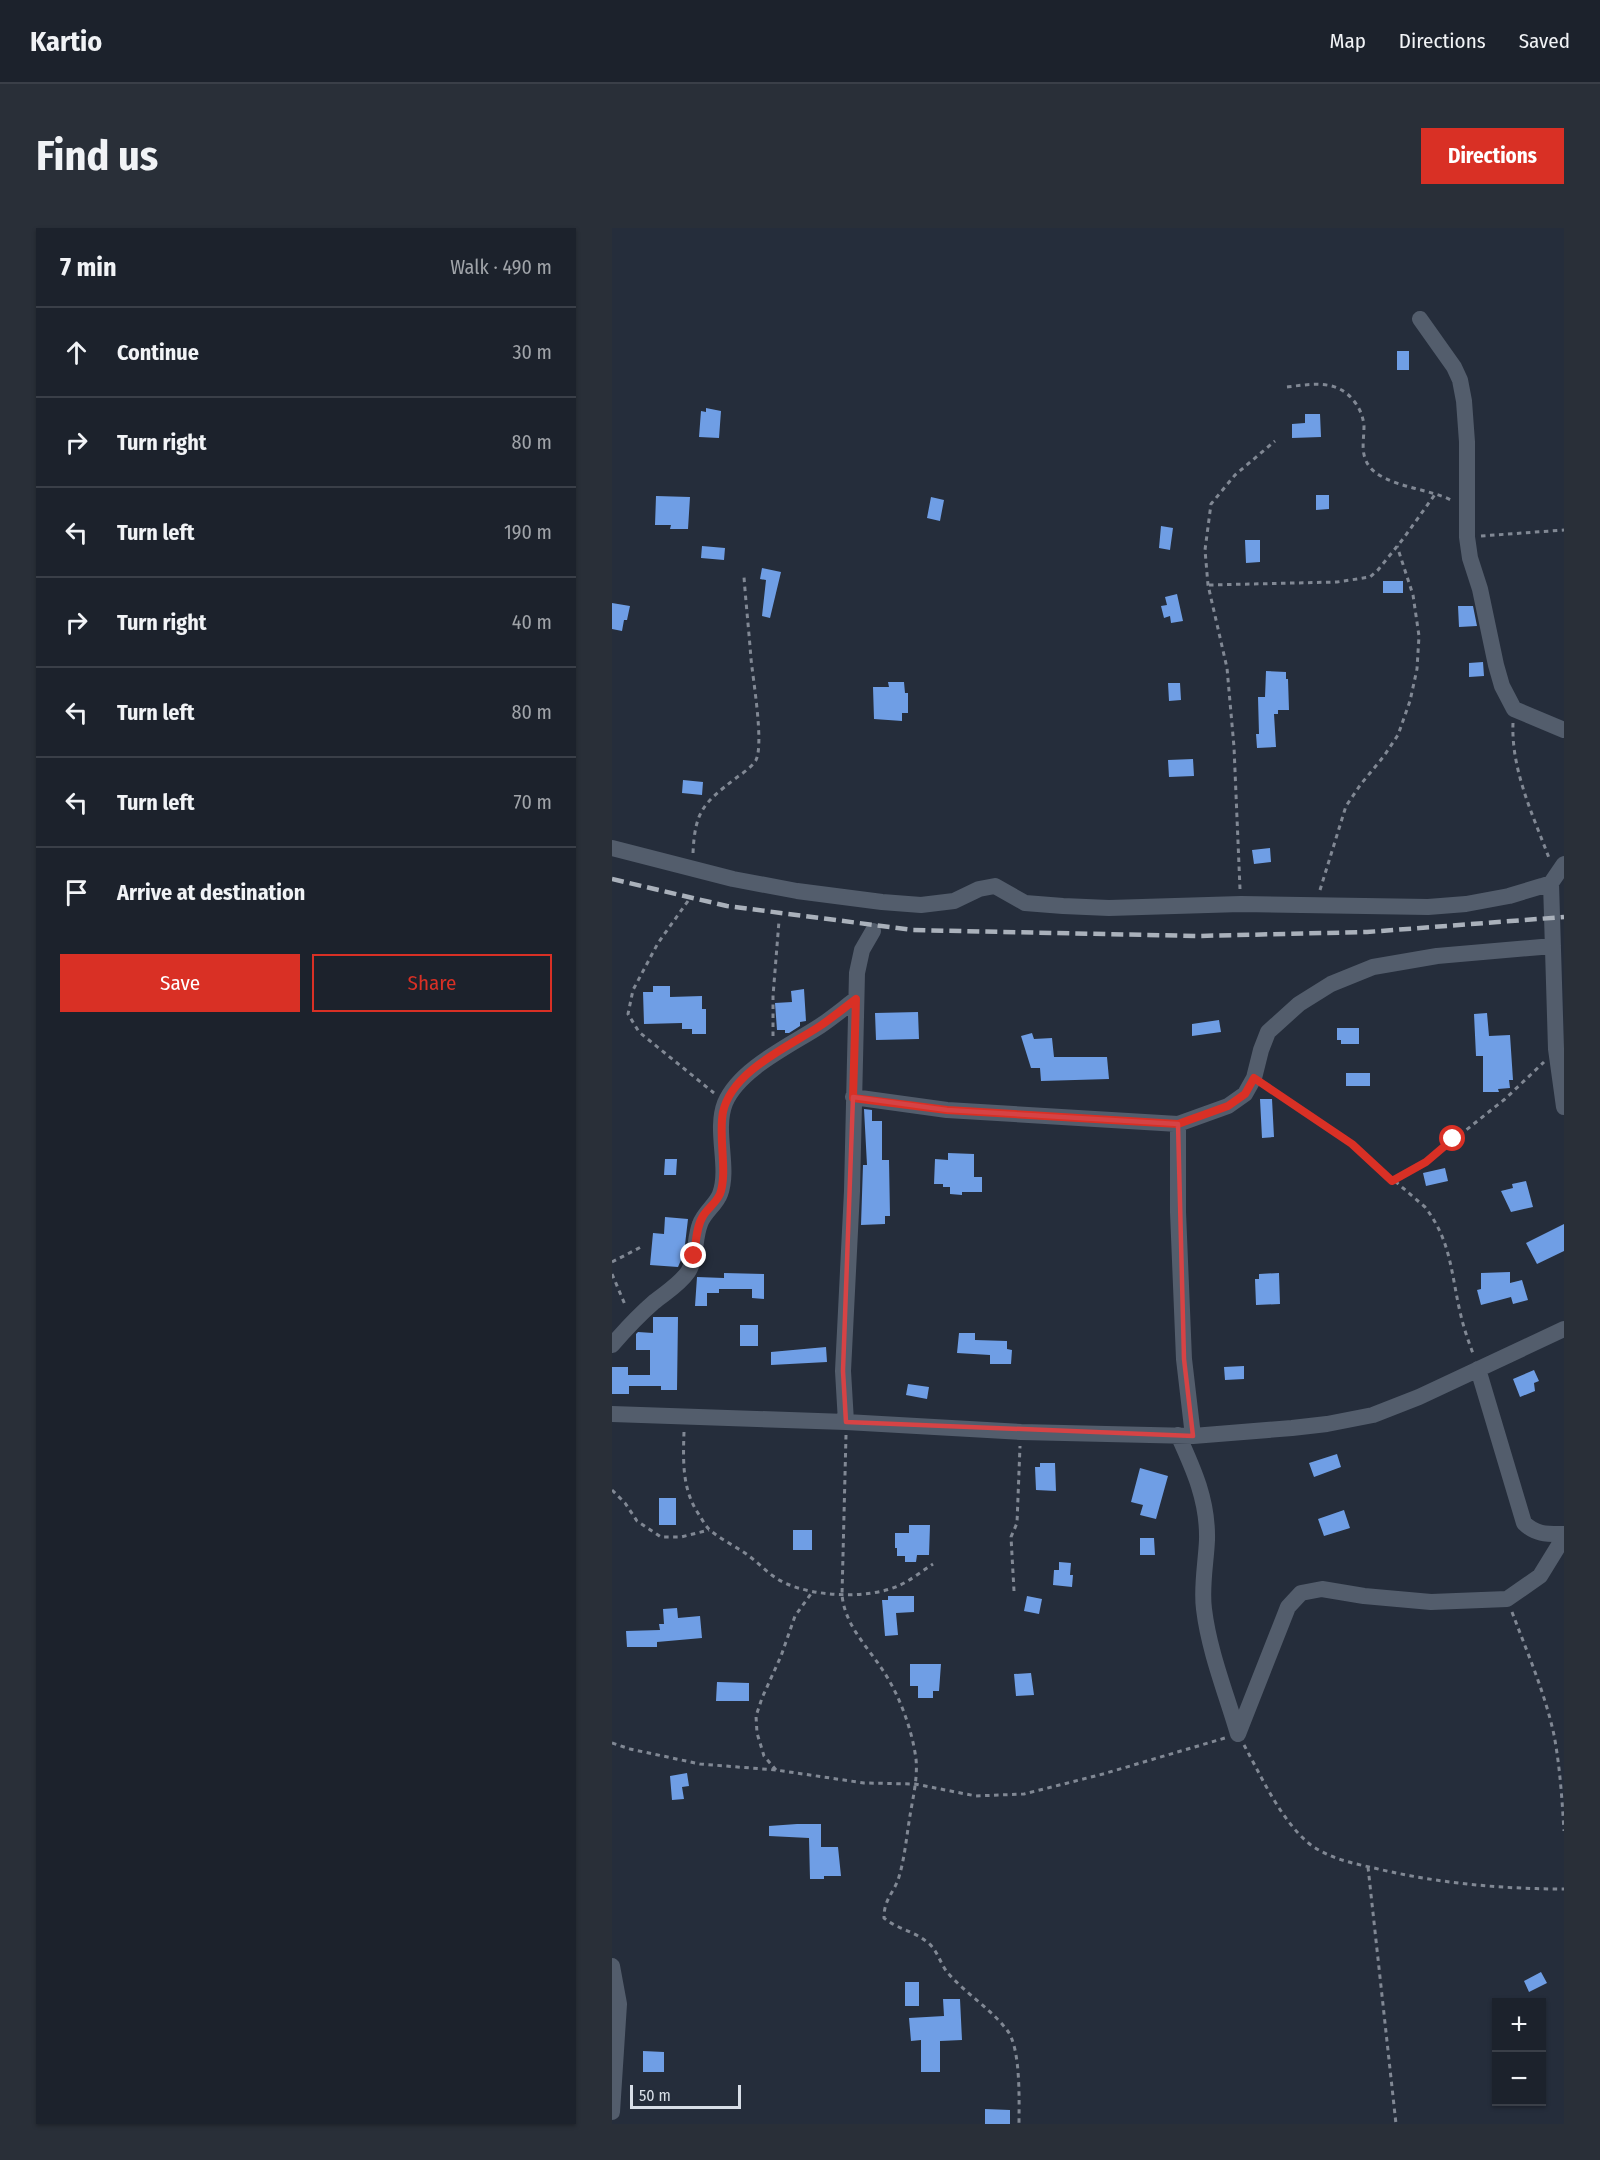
<!DOCTYPE html>
<meta charset="utf-8">
<style>
body{margin:0;font-family:"Fira Sans Condensed",sans-serif;background:#292f38;color:#f1f3f6}
.controls{position:absolute;right:18px;bottom:18px;display:grid;overflow:hidden;border-radius:0px;box-shadow:0 2px 4px #0004}
.controls button{width:54px;height:54px;display:grid;place-items:center;padding:0;border:0;border-bottom:2px solid #3a3f48;background:#1c222c;color:#f1f3f6;font:30px sans-serif}
.scale{position:absolute;left:18px;bottom:15px;width:111px;box-sizing:border-box;padding-left:6px;border:3px solid #d8dee7;border-top:0;font-size:16px;line-height:21px;white-space:nowrap;color:#d8dee7;-webkit-text-stroke:4px #252d3b;paint-order:stroke}
.stop{position:absolute;width:18px;height:18px;margin:-14px;border:4px solid #d93025;border-radius:50%;background:#fff}
.stop.end{background:#d93025;border-color:#fff;box-shadow:0 2px 6px #0008}
.list{margin:0;padding:0;list-style:none}
h2{display:flex;justify-content:space-between;align-items:center;height:78px;margin:0;padding:0 24px;font-size:26px}
h2 small{font-size:20px;font-weight:400;color:#a0a4a9}
.list li{display:grid;grid-template-columns:39px 1fr auto;gap:18px;align-items:center;box-sizing:border-box;height:90px;padding:0 24px;border-top:2px solid #3a3f48}
.list b{display:block;font-size:22px;white-space:nowrap}
.list em{font-size:20px;font-style:normal;color:#a0a4a9}
.actions{display:flex;gap:12px;padding:18px 24px}
.actions a{flex:1;padding:14px 0;border:2px solid #d93025;border-radius:0px;text-align:center;font-size:21px;color:#d93025}
.actions .main{background:#d93025;color:#fff}
.icon{flex:none;width:33px;height:33px;fill:none;stroke:currentColor;stroke-width:2;stroke-linecap:round;stroke-linejoin:round}
.map{position:relative;flex:none;width:952px;height:1896px;overflow:hidden;border-radius:0px}
header{display:flex;align-items:center;gap:36px;box-sizing:border-box;height:84px;padding:0 30px;background:#1c222c;border-bottom:2px solid #3a3f48}
header strong{font-size:28px}
nav{display:flex;gap:33px;margin-inline-start:auto;font-size:21px}
.intro{display:flex;align-items:center;justify-content:space-between;box-sizing:border-box;height:144px;padding:0 36px}
h1{margin:0;font-size:42px}
.button{padding:15px 27px;border-radius:0px;background:#d93025;color:#fff;font-size:21px;font-weight:700}
main{display:flex;gap:36px;padding:0 36px}
aside{flex:1;background:#1c222c;border-radius:0px;box-shadow:0 2px 4px #0004}
.map>svg:first-child{display:block}
.building{fill:#6f9ee5}
.lines{fill:none;stroke-linecap:round;stroke-linejoin:round}
.path{stroke:#818894;stroke-width:3;stroke-dasharray:4.5 4.5;stroke-linecap:butt}
.minor{stroke:#535d6c;stroke-width:16}
.rail{stroke:#aab1bb;stroke-width:4.5;stroke-dasharray:12 6;stroke-linecap:butt}
.route{stroke:#d93025;stroke-width:8}
.marked{fill:none;stroke:#d64345;stroke-width:4.5;stroke-linejoin:round}
</style>
<header>
<strong>Kartio</strong>
<nav><a>Map</a><a>Directions</a><a>Saved</a></nav>
</header>
<div class="intro"><h1>Find us</h1><a class="button">Directions</a></div>
<main>
<aside>
<h2>7 min<small>Walk · 490 m</small></h2>
<ul class="list">
<li><svg class="icon" aria-label="ahead" viewBox="0 0 24 24"><path d="M12 20V5M6 11l6-6 6 6"/></svg><div><b>Continue</b></div><em>30 m</em></li>
<li><svg class="icon" aria-label="right" viewBox="0 0 24 24"><path d="M7 20v-9h11M14 6l5 5-5 5"/></svg><div><b>Turn right</b></div><em>80 m</em></li>
<li><svg class="icon" aria-label="left" viewBox="0 0 24 24"><path d="M17 20v-9H6M10 6l-5 5 5 5"/></svg><div><b>Turn left</b></div><em>190 m</em></li>
<li><svg class="icon" aria-label="right" viewBox="0 0 24 24"><path d="M7 20v-9h11M14 6l5 5-5 5"/></svg><div><b>Turn right</b></div><em>40 m</em></li>
<li><svg class="icon" aria-label="left" viewBox="0 0 24 24"><path d="M17 20v-9H6M10 6l-5 5 5 5"/></svg><div><b>Turn left</b></div><em>80 m</em></li>
<li><svg class="icon" aria-label="left" viewBox="0 0 24 24"><path d="M17 20v-9H6M10 6l-5 5 5 5"/></svg><div><b>Turn left</b></div><em>70 m</em></li>
<li><svg class="icon" aria-label="arrive" viewBox="0 0 24 24"><path d="M6 21V4h12l-3 4 3 4H6"/></svg><div><b>Arrive at destination</b></div></li>
</ul>
<div class="actions"><a class="main">Save</a><a>Share</a></div>
</aside>
<div class="map">
<svg width="952" height="1896" viewBox="0 0 952 1896">
<rect width="100%" height="100%" fill="#252d3b"/>
<path class="building" d="M785,123H797V142H785Z
M94,180L109,183L107,210L87,209L89,183L94,184Z
M693,186H708L709,209L680,210V196L693,195Z
M704,267H717V281L704,282Z
M44,268L78,269L76,301H58L59,297H43Z
M319,269L332,272L328,293L315,290Z
M549,298L561,300L558,322L547,320Z
M633,312H648V334L634,335Z
M90,318L113,320L112,332L89,330Z
M150,340L169,344L158,390L150,388L154,352L148,351Z
M771,353H791V365H771Z
M565,366L571,393L559,395L558,388L552,390L549,378L555,377L553,369Z
M0,375L18,378L15,392H12L10,403L0,401Z
M846,378H861L865,398L847,399Z
M871,434L872,448L857,449V435Z
M654,443L674,444V451H676L677,482H666V486H662L664,519L645,520L644,506H647L646,469H653Z
M276,454H292L293,465H296V485H290V493L262,491L261,459H277Z
M556,455H568L569,472L557,473Z
M581,531L582,548L557,549L556,532Z
M71,552L91,554L90,567L70,565Z
M658,620L659,634L642,636L640,622Z
M41,758H58V769L90,768V781H94V806H80V801H70V795L32,796L31,764H41Z
M192,761L194,793L188,794V798L177,805H173V802H165L163,775L180,774L179,763Z
M306,784L307,811L264,812L263,785Z
M875,785L877,808L898,807L901,852H897L898,860L886,861L887,864H871V828H864L862,786Z
M607,792L609,804L580,808V796Z
M725,800H747V816H729V812H725Z
M420,805L422,811L440,810L442,829H495L497,851L429,853L428,840H419L409,808Z
M734,845H758V858H734Z
M648,871H660L662,909L650,910Z
M252,881L260,882V893H270V932H277L278,988H273V996L249,997L251,937H255Z
M336,925L362,926V949H370V964H350V967L338,966V959H331V956H322L323,931L336,932Z
M53,931H65L64,947H52Z
M833,940L836,953L814,958L811,945Z
M914,953L921,979L899,984L889,963L901,960L900,956Z
M53,989L76,991L72,1025L66,1039L38,1037L41,1005L52,1006Z
M952,996V1023L925,1036L914,1015Z
M898,1044V1055L910,1052L916,1072L901,1076L899,1069L869,1077L865,1062L869,1061V1045Z
M112,1045L152,1046V1071L140,1070V1061H107V1065H95V1078H83L85,1049L112,1050Z
M667,1045L668,1076L644,1077L643,1051H647V1046Z
M41,1089H66L65,1162H49V1158H17V1166H0V1139H16V1147H38V1122H24V1106L26,1104L41,1105Z
M128,1097H146V1118H128Z
M347,1105H363V1112L395,1113V1121L400,1122L399,1136H378V1127L345,1125Z
M214,1119L215,1134L159,1137V1124Z
M632,1138V1151L613,1152L612,1139Z
M922,1142L927,1153L922,1155L923,1163L908,1169L901,1151Z
M296,1156L317,1159L315,1171L294,1167Z
M725,1226L729,1239L702,1249L697,1235Z
M428,1235H443L444,1263L424,1262L423,1239H428Z
M528,1240L556,1248L544,1291L528,1287L531,1277L519,1274Z
M47,1270H64V1297H47Z
M732,1282L738,1300L712,1308L706,1291Z
M297,1297H318L317,1327H305L304,1334H293V1328H285V1320H283V1305H297Z
M181,1302H200V1322H181Z
M528,1310H542L543,1327H528Z
M447,1334L459,1335L458,1347H461L460,1359L441,1357L442,1342H447Z
M276,1368H302V1384L284,1385L286,1407L273,1408L270,1372H276Z
M415,1368L430,1371L427,1386L412,1383Z
M65,1380L66,1390L88,1388L90,1410L45,1414V1419H15L14,1403L48,1402L47,1396H52L51,1381Z
M298,1436H329L327,1463H321V1470H306V1458H298Z
M419,1445L422,1467L404,1468L402,1446Z
M105,1454L137,1455V1473H104Z
M75,1545L77,1558L70,1559L72,1571L60,1572L58,1548Z
M185,1596H209V1619H226L229,1648H212V1651H198L197,1610L157,1608V1598Z
M929,1744L935,1755L917,1764L912,1753Z
M293,1754H307V1778H293Z
M331,1771H348L350,1812L328,1813V1844H309V1812L299,1813L297,1790L332,1788Z
M31,1823L52,1824V1844H31Z
M373,1881L398,1882V1896H373Z"/>
<g class="lines">
<path class="path" d="M675,159C700,156 725,151 742,173C748,181 751,188 752,198C752,213 748,225 757,238C773,259 817,260 841,273
M869,308L952,302
M597,357L725,354L758,349L766,342L791,311L824,265
M901,495C899,542 921,587 937,630
M81,625C83,582 92,575 124,550C131,545 140,539 144,532C152,516 141,451 139,431C137,404 134,376 132,349
M628,661L622,519L615,440L596,357L593,322L599,276L623,247L663,213
M708,662L734,578L749,556L772,528L786,507L798,473L805,441L807,408L801,367L785,318
M76,673L46,715L21,762L16,786L27,804L102,865
M161,808V768L167,693
M653,857L740,916L813,979C840,1014 839,1047 849,1088C852,1101 857,1115 862,1128
M781,953L814,934L893,871L932,834
M0,1034L29,1019
M0,1046L14,1079
M72,1204C71,1234 70,1263 88,1288C91,1293 94,1299 99,1303C110,1312 125,1319 137,1328C149,1337 159,1349 173,1355C203,1369 256,1371 286,1358C298,1353 310,1343 321,1336
M234,1207L230,1367C233,1397 254,1417 270,1441C287,1466 300,1501 304,1531C306,1552 300,1573 297,1594C294,1613 292,1634 286,1652C280,1667 272,1672 272,1690C285,1701 302,1703 315,1714C325,1721 328,1735 335,1744C353,1765 378,1780 395,1802C409,1820 407,1872 407,1896
M0,1262L13,1275L25,1293L49,1309H69L97,1302
M402,1363L399,1309L405,1295L408,1218
M900,1384C915,1424 933,1465 942,1507C948,1539 950,1571 952,1603
M0,1515L18,1521L88,1536L164,1542L252,1555L303,1556L364,1568L412,1566L491,1546L613,1510
M632,1517C650,1550 667,1588 694,1613C712,1629 739,1635 762,1640C824,1655 888,1661 952,1661
M164,1542L152,1528L145,1505L144,1488L150,1470L169,1428L183,1388L201,1363
M756,1639L784,1896"/>
<path class="minor" d="M808,91L842,139L848,152L852,173L855,214V309L858,330L868,361L884,437L890,458L902,481L952,502
M0,620L121,651L185,663L270,674L309,677L342,673L367,661L383,658L413,675L451,678L497,680L629,676L816,679L854,676L897,668L930,658L939,655L952,636
M939,655L944,821L952,879
M241,869L335,882L566,896L616,878L633,866L642,850L649,822L656,804L687,776L719,756L761,739L825,728L941,718
M566,896V984L572,1131L581,1208
M0,1117C13,1102 27,1087 42,1074C53,1065 67,1057 76,1044C85,1030 82,1011 88,996C92,984 104,977 108,966C118,939 102,903 113,875C127,841 179,817 208,798C220,790 232,780 244,771
M866,1141L912,1295C924,1307 936,1306 952,1306
M0,1186L234,1194L409,1204L581,1208L680,1200L715,1196L761,1187L807,1169L952,1101
M234,1194L231,1143L240,963L245,745L250,722L261,703
M566,1207C582,1242 596,1273 595,1312C594,1335 589,1359 592,1381C597,1423 614,1465 626,1506
M626,1506L676,1379L689,1365L710,1361L752,1368L819,1374L895,1371L928,1348L952,1309
M0,1738L7,1776L0,1884"/>
<path class="rail" d="M0,651L115,678L301,702L585,708L755,704L952,689"/>
</g>
<g class="lines">
<path class="route" d="M82,1028C84,1015 84,999 91,988C96,980 104,975 108,966C116,944 106,909 111,884C120,843 176,819 208,798C220,790 232,780 244,771L241,870L335,882L566,896L616,878L633,866L642,850L740,916L780,953L814,934L841,911"/>
</g>
<path class="marked" d="M241,869L335,882L566,896L572,1131L581,1208L234,1194L231,1143Z"/>
</svg>
<div class="controls">
<button>+</button>
<button>−</button>
</div>
<div class="scale">50 m</div>
<div class="stop" style="left:841px;top:911px"></div>
<div class="stop end" style="left:82px;top:1028px"></div>
</div>
</main>
